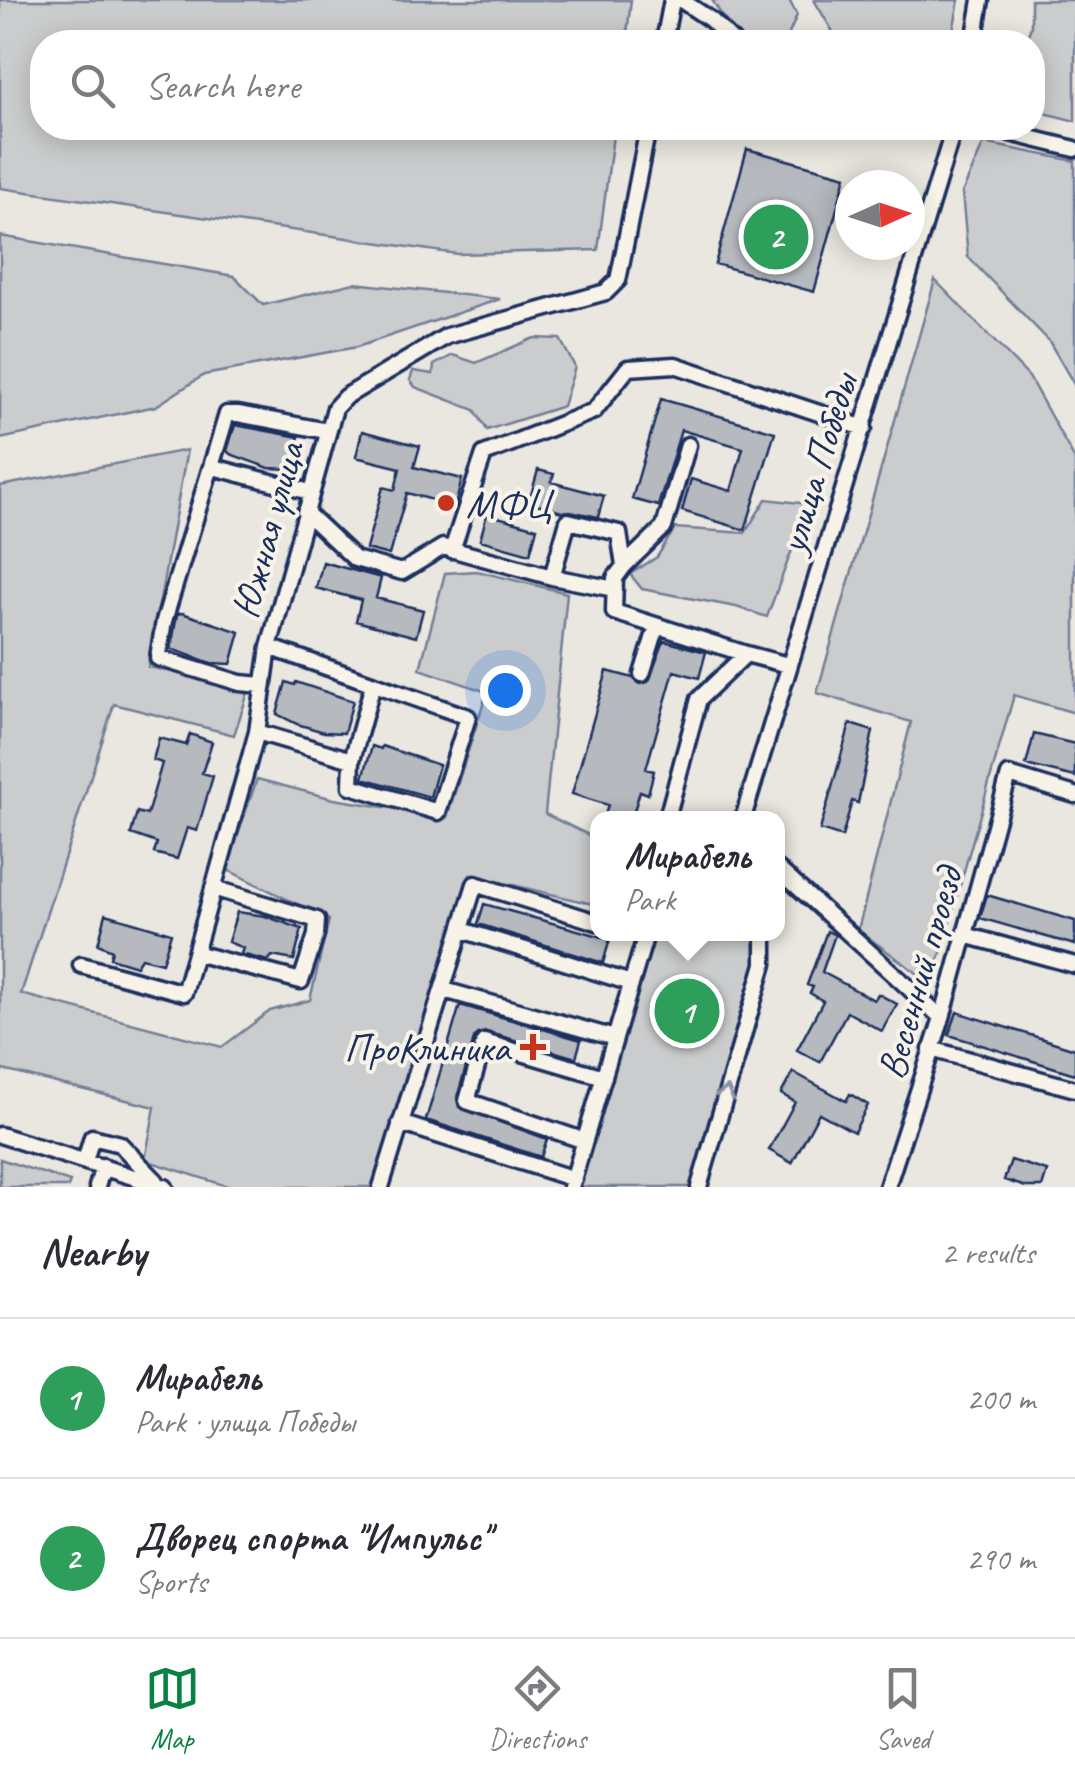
<!DOCTYPE html>
<meta charset="utf-8">
<style>
body{margin:0;font-family:Caveat,sans-serif;background:#f2f2f3;color:#2b2b33}
.compass{position:absolute;left:835px;top:170px;width:90px;height:90px;border-radius:50%;background:#fff;box-shadow:0 5px 25px #0003;rotate:87deg}
.you{position:absolute;left:505px;top:690px;width:35px;height:35px;margin:-25px;border:8px solid #fff;border-radius:50%;background:#1a73e8;box-shadow:0 0 0 15px #1a73e833}
.badge{display:grid;place-items:center;width:65px;height:65px;border-radius:50%;background:#0b8043;color:#fff;font-size:32px;font-weight:700}
.pin{position:absolute;translate:-50% -50%;border:5px solid #fff;box-shadow:0 2px 10px #0006}
.popup{position:absolute;left:590px;top:811px;width:195px;height:130px;box-sizing:border-box;display:grid;place-content:center;border-radius:20px;background:#fff;filter:drop-shadow(0 2px 8px #0005);font-size:32px;white-space:nowrap;color:#7c7c81}
.popup b{font-size:38px;color:#2b2b33}
.popup::after{content:'';position:absolute;left:50%;top:100%;margin-left:-20px;border:20px solid transparent;border-top-color:#fff}
.list{margin:0;padding:0;list-style:none}
h2{display:flex;justify-content:space-between;align-items:center;height:130px;margin:0;padding:0 40px;font-size:42px}
h2 small{font-size:32px;font-weight:400;color:#7c7c81}
.list li{display:grid;grid-template-columns:65px 1fr auto;gap:30px;align-items:center;box-sizing:border-box;height:160px;padding:0 40px;border-top:2px solid #e1e1e2}
.list b{display:block;font-size:38px;white-space:nowrap}
.list p{margin:0;font-size:32px;white-space:nowrap;color:#7c7c81}
.list em{font-size:32px;font-style:normal;color:#7c7c81}
.icon{flex:none;width:55px;height:55px;fill:none;stroke:currentColor;stroke-width:2;stroke-linecap:round;stroke-linejoin:round}
.map{position:relative;flex:none;width:1075px;height:1187px;overflow:hidden}
.search{position:absolute;background:#fff;box-shadow:0 5px 25px #0003;left:30px;right:30px;top:30px;height:110px;display:flex;align-items:center;gap:25px;box-sizing:border-box;padding:0 35px;border-radius:40px;color:#7c7c81;font-size:38px}
.sheet{height:450px;background:#fff}
nav{display:flex;justify-content:space-around;align-items:center;box-sizing:border-box;height:140px;border-top:2px solid #e1e1e2;background:#fff;font-size:28px;color:#7c7c81}
nav a{display:grid;justify-items:center;gap:5px}
nav .on{color:#0b8043}
.map>svg:first-child{display:block}
.green{fill:#cbcccd;stroke:#737e96;stroke-width:2.5}
.building{fill:#b6babf;stroke:#1b2f5e;stroke-width:2.5}
.lines{fill:none;stroke-linecap:round;stroke-linejoin:round}
.minor-casing{stroke:#1b2f5e;stroke-width:21}
.minor{stroke:#f7f3e8;stroke-width:14}
.oneway{stroke:#8991a3}
.poi-dot{fill:#c8321e;stroke:#f7f3e8;stroke-width:4}
.labels{text-anchor:middle;stroke-width:8;stroke-linejoin:round;paint-order:stroke}
.street-label{font-size:40px;fill:#1b2f5e;stroke:#f7f3e8}
.poi-label{font-size:40px;fill:#1b2f5e;stroke:#f7f3e8;text-anchor:start}
</style>
<div class="map">
<svg width="1075" height="1187" viewBox="0 0 1075 1187">
<rect width="100%" height="100%" fill="#eae7e0"/>
<filter id="ink" filterUnits="userSpaceOnUse"><feTurbulence type="fractalNoise" baseFrequency=".01" numOctaves="2"/><feDisplacementMap in="SourceGraphic" scale="20" xChannelSelector="R" yChannelSelector="G"/><feConvolveMatrix kernelMatrix="1 2 1 2 8 2 1 2 1" color-interpolation-filters="sRGB"/></filter>
<g filter="url(#ink)">
<path class="green" d="M0,0H631L626,42H42V128H614L598,250L457,254L0,188Z
M712,0H789L797,15L786,41L739,42Z
M814,0H959L951,42H839Z
M1031,0H1075V121L1033,110L1032,42H1026L1031,26Z
M984,143L1075,161V386L1049,341L968,257L962,193Z
M0,236L234,276L263,305L354,283L500,299L357,347L204,375L156,406L0,439Z
M935,280L1029,377L1075,460V713L1014,695L932,984L858,930L911,722L817,693Z
M534,338L560,339L575,367L563,406L487,430L475,410L415,387L410,380L413,371L433,374L434,365L453,355L476,363Z
M187,450L148,667L250,687L234,735L114,704L21,994L222,1047L270,1011L310,1000L329,920L226,869L257,779L334,799L447,817L487,692L420,669L445,573L477,571L567,593L545,814L597,839V905L470,875L372,1187H230L145,1160L155,1107L3,1070L0,1076V486Z
M766,499L809,504L767,617L736,607L642,589L630,574L657,557L675,528L745,533Z
M646,934H764V964L699,1187H571Z
M0,1159L70,1182L68,1187H0Z"/>
<path class="building" d="M747,149L846,176L814,292L715,264Z
M661,399L775,432L745,530L682,511L691,479L731,491L743,448L681,430L658,506L632,499Z
M235,425L299,437L289,469L269,468L230,454L227,451Z
M362,431L420,446L414,467L462,479L455,506L407,493L389,555L366,549L383,487L395,490L400,468L356,457Z
M538,470L554,474L551,482L604,496L598,517L570,511L562,512L529,502Z
M487,514L537,528L530,554L480,540Z
M323,562L381,578L376,598L423,610L416,637L356,621L361,600L316,588Z
M182,613L240,632L231,664L211,663L171,649L177,614Z
M664,641L706,652L699,678L674,671L646,769L654,771L648,794L640,791L632,818H604L608,805L572,794L607,671L633,678L640,684L648,682Z
M286,682L295,685L296,682L353,701L344,733L324,732L297,724L277,714Z
M850,724L873,731L858,803L852,801L842,837L820,830Z
M190,734L212,742L202,773L213,776L197,831L187,828L177,859L154,853L157,843L131,834L137,812L147,815L156,784L162,763L153,760L159,738L186,745Z
M1034,734L1075,744V777L1026,765Z
M372,746L381,749L382,746L439,765L430,797L363,778Z
M987,895L1075,921V945L980,918Z
M484,904L610,939L603,963L478,924Z
M237,912L265,916L302,929L294,960L272,956L268,961L241,954L243,948L228,942Z
M106,914L171,933L162,963L141,958L136,966L110,958L112,950L98,944Z
M827,931L835,935L822,972L874,1000L878,994L897,1004L882,1031L847,1012L820,1062L797,1050L823,1001L810,993L813,987L807,985Z
M460,1005L581,1040L576,1058L487,1032L477,1034L474,1039L457,1098L459,1107L547,1139L541,1157L426,1120Z
M957,1012L1075,1049V1074L949,1035Z
M793,1072L846,1101L850,1094L868,1105L854,1132L819,1113L792,1163L769,1150L795,1102L781,1094Z
M1011,1160L1047,1171L1042,1187H1026L1004,1180Z"/>
<g class="lines">
<defs>
<path id="minor" d="M681,0L711,20L733,42
M664,42L672,0
M974,42L981,0
M990,128L1075,149
M688,445L664,527L624,566L615,578L614,612L746,654
M213,467L310,492
M305,512L355,559L402,572L443,547L552,577L615,589
M452,550L484,454L594,411L628,368L675,365L864,428
M552,577L568,521L619,533L624,566
M269,647L468,717L438,812L351,786L352,760L373,684
M642,674L657,626
M263,685L240,683L158,658L164,621L227,414H238L327,431
M257,732L352,760
M667,818L699,699L746,654L788,665
M743,818L954,128
M777,868L942,1018
M462,930L631,983
M965,935L1075,965
M195,953L301,981L316,935L317,920L213,888
M81,965L184,993L257,732L269,647L335,408L345,397L447,336L606,292L618,280L622,261L648,128
M444,990L615,1038
M931,1049L1075,1089
M400,1123L574,1179
M0,1135L165,1187
M585,1141L467,1101L484,1042L604,1077
M85,1161L92,1137L120,1144L156,1181
M97,1187L103,1166
M381,1187L475,884L597,922
M571,1187L646,934
M699,1187L764,964V934
M887,1187L942,1018L1009,775L1075,795"/>
</defs>
<use href="#minor" class="minor-casing"/>
<use href="#minor" class="minor"/>
</g>
<defs><path id="oneway-chevron" d="M-2-3.5L2.5 0L-2 3.5" fill="none" stroke-width="1.6" stroke-linecap="round" stroke-linejoin="round" transform="scale(2.5)"/></defs>
<use class="oneway" href="#oneway-chevron" transform="translate(726 1093) rotate(-74)"/>
</g>
<g class="poi-dot">
<circle cx="446" cy="503" r="10"/>
<path d="M528 1032h10v10h10v10h-10v10h-10v-10h-10v-10h10z"/>
</g>
<g class="labels">
<g class="street-label">
<text transform="translate(817 463) rotate(-73)" y="14">улица Победы</text>
<text transform="translate(267 530) rotate(-75)" y="14">Южная улица</text>
<text transform="translate(919 973) rotate(-74)" y="14">Весенний проезд</text>
</g>
<g class="poi-label">
<text x="466" y="517">МФЦ</text>
<text x="510" y="1061" text-anchor="end">ПроКлиника</text>
</g>
</g>
</svg>
<svg class="compass" viewBox="-18 -18 36 36"><path d="M0-13l5 13h-10z" fill="#e53935"/><path d="M0 13l5-13h-10z" fill="#7c7c81"/></svg>
<div class="you"></div>
<div class="pin badge" style="left:687px;top:1011px;background:#2e9e5b">1</div>
<div class="popup"><b>Мирабель</b>Park</div>
<div class="pin badge" style="left:776px;top:237px;background:#2e9e5b">2</div>
<div class="search"><svg class="icon" aria-label="search" viewBox="0 0 24 24"><circle cx="10" cy="10" r="6"/><path d="M15 15l6 6"/></svg>Search here</div>
</div>
<section class="sheet">
<h2>Nearby<small>2 results</small></h2>
<ul class="list">
<li><span class="badge" style="background:#2e9e5b">1</span><div><b>Мирабель</b><p>Park · улица Победы</p></div><em>200 m</em></li>
<li><span class="badge" style="background:#2e9e5b">2</span><div><b>Дворец спорта &quot;Импульс&quot;</b><p>Sports</p></div><em>290 m</em></li>
</ul>
</section>
<nav>
<a class="on"><svg class="icon" aria-label="map" viewBox="0 0 24 24"><path d="M3 6l6-2 6 2 6-2v14l-6 2-6-2-6 2zM9 4v14M15 6v14"/></svg>Map</a>
<a><svg class="icon" aria-label="directions" viewBox="0 0 24 24"><path d="M12 3l9 9-9 9-9-9zM9 14v-3h6M13 9l2 2-2 2"/></svg>Directions</a>
<a><svg class="icon" aria-label="saved" viewBox="0 0 24 24"><path d="M7 4h10v16l-5-4-5 4z"/></svg>Saved</a>
</nav>
